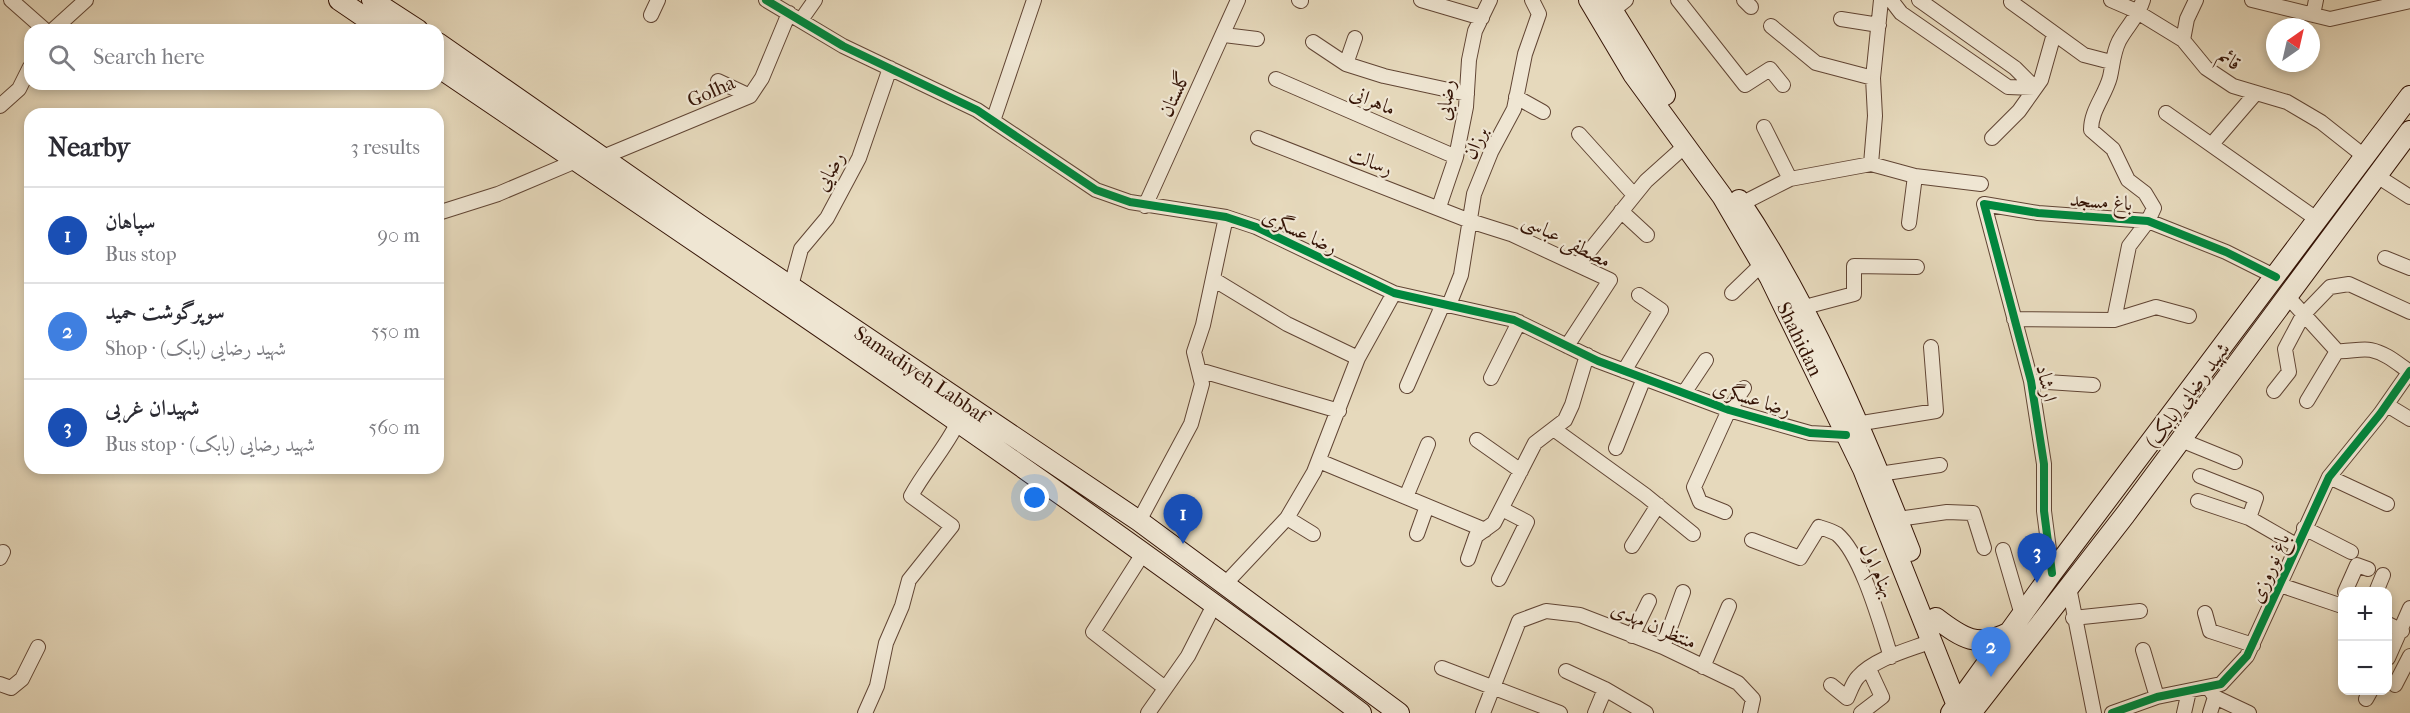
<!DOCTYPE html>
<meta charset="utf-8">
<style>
body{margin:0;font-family:"IM FELL French Canon",Amiri,serif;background:#f2f2f3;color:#2b2b33}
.controls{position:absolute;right:18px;bottom:18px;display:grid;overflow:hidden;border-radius:12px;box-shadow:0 3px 9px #0003}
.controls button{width:54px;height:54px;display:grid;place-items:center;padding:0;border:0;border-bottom:2px solid #e1e1e2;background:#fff;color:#2b2b33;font:30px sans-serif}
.compass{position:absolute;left:2266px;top:18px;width:54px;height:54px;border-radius:50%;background:#fff;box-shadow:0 3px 9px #0003;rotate:34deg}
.you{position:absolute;left:1035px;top:498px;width:21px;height:21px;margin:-15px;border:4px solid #fff;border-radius:50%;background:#1a73e8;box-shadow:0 0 0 9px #1a73e833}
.badge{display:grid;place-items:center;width:39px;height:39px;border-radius:50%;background:#8f2418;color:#fff;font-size:20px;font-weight:700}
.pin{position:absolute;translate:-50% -50px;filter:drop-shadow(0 2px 3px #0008)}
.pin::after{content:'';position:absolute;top:32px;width:21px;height:18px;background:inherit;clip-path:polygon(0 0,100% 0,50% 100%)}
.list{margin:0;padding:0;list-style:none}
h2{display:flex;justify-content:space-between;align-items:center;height:78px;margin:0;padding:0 24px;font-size:26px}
h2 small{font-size:20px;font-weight:400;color:#7c7c81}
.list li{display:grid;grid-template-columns:39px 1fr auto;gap:18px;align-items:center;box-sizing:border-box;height:96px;padding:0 24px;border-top:2px solid #e1e1e2}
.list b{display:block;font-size:22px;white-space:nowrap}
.list p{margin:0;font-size:20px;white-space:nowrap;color:#7c7c81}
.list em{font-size:20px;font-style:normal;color:#7c7c81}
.icon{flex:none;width:33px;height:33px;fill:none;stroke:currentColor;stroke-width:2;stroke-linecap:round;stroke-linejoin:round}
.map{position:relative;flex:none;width:2410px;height:713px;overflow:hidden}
.search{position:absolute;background:#fff;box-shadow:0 3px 9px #0003;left:24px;top:24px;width:420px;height:66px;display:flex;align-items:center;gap:15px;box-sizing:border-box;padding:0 21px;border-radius:18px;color:#7c7c81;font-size:22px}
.panel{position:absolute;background:#fff;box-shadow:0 3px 9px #0003;left:24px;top:108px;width:420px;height:366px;border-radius:18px}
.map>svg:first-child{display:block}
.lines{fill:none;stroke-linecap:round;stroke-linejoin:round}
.minor-casing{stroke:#614534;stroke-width:16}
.secondary-casing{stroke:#351406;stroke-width:22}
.minor{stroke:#efe6d3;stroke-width:14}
.secondary{stroke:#efe6d3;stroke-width:20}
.cycleway-casing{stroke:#efe6d3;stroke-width:11}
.cycleway{stroke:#00873e;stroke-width:8}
.labels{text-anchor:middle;stroke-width:4.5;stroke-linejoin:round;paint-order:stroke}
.street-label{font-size:20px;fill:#351406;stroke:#efe6d3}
</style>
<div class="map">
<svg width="2410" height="713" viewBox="0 0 2410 713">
<rect width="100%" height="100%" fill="#e6d9bc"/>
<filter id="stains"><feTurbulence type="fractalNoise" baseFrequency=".00333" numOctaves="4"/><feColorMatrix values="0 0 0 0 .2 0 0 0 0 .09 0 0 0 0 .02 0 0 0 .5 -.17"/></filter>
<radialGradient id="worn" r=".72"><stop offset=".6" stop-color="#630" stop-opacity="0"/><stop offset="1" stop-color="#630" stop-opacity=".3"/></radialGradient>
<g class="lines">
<defs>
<path id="minor" d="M11,0L45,30
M766,0L843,46L977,110L1096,190L1130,202L1226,217L1256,227L1394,293L1514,320L1598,361L1729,410L1810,433L1846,435
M1299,0L1301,1
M1421,0L1482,18
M1678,0L1745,85L1770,69L1783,85
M1744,0L1751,7
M1891,0L1901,13L2008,87L2035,88L2015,68L1919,0
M2111,0L2134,10L2183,40L2206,68L2233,86L2287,102L2321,122L2364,156
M2252,0L2330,19L2410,1
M2011,2L2084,55L2111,62
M1612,11L1626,0
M651,15L658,0
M2313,15L2316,0
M1841,19L1879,25
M801,20L815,0
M1771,26L1816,63L1873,78
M53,30L86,0
M1224,35L1257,39
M2183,40L2187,19L2196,0
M1313,42L1346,64L1384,76L1467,94
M1346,64L1355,38
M1276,79L1456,157
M718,81L750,96
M1516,97L1543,112
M0,106L19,89L30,67
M2166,113L2318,220
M993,121L1034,0
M1764,127L1790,179
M1579,134L1634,195
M1258,138L1470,221L1511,234L1610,280L1567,346
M1992,138L2019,111L2041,80L2054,34
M2212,144L2256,93
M603,157L750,96L762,78L789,13
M1871,164L1875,116L1873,78L1881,0
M2377,176L2410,197
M1741,204L1790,179L1871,164L1915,176L1981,184
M1145,206L1238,0
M1439,207L1456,157L1466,107L1469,60L1475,31L1490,0
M1621,211L1647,235
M438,213L498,194L576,161
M1909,223L1915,176
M2385,258L2410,268
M1579,264L1646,181L1685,146
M1213,279L1287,324L1358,358
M791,286L801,249L827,218L859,158L890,68
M1732,293L1762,264
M2287,296L2337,351C2349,352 2361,348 2371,350C2386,353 2398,364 2410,372
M1449,305L1461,275L1474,194L1491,152L1514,109L1525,54L1539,14L1532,0
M1801,308L1854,294V266L1917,267
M2014,319L2114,320L2156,307L2189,316
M2114,320L2129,246L2148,221L2154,208L2145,193L2128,180L2113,149L2091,130C2091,110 2105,96 2110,77C2113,64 2113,53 2119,41C2127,26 2138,17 2143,0
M1199,370L1339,411
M1624,371L1661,310L1639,295
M1491,378L1519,322
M2031,381L2093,385
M1407,386L1443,304
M2274,391L2289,372L2285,349L2303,315L2330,287L2349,284L2410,312
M1684,393L1706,360
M2307,401L2337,351
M2387,405L2410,419
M1856,424L1936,411L1931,347
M1555,430L1645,495L1693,534
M1477,440L1521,471
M2181,440L2235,462
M1616,448L1644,378
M1319,461L1485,530
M1879,474L1940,465
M2200,476L2256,498L2249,518
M2329,477L2387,504
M1406,497L1428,444
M2198,501L2249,518L2296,545
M1725,512L1700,502L1694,487L1729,410L1744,388
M1287,518L1313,534
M1898,519L1947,512L1973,513L1984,548
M1139,521L1191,424L1202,384L1194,352L1203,325L1226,217
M2304,528L2351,552
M1417,534L1427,506
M1752,540L1800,558L1819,527C1825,529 1832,531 1837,534C1862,555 1881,626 1891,657
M1632,546L1658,505
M2003,550L2022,615
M1144,552L1093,632L1165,688
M0,558L3,552
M1468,559L1476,536L1494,523L1535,443L1565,420L1572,405L1587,355
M2052,573L2044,511V464L2031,381L1984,204L2038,213L2148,221L2226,252L2276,277
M1499,579L1527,522L1502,509
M1226,583L1287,518L1314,472L1358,358L1394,293
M2280,585L2342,606
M2069,587L2094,713
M2345,592L2357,565L2368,569
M2376,592L2383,575
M2205,613L2210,631L2253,645
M2073,618L2140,611
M2388,624L2402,631
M1632,636L1649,601
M1663,647L1683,592
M2143,650L2157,697
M2388,658L2410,608
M1703,667L1729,606
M1442,668L1560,713
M1566,671L1605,689L1646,713
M0,684L11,688L22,679L38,647
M1831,685L1847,698C1850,692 1853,682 1858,677C1875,658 1909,650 1932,641
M2395,685L2410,656
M2208,687L2215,697L2249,713
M2366,699L2371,690
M865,713L877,686L886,643L902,606L909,580L952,526L911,496C925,470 945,449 958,422
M1148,713L1188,656L1215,603
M1483,713L1519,621L1546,611L1580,615L1663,647L1738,683L1753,699L1750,713
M1595,713L1605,689
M1861,713L1882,697L1869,669
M2112,713L2157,697L2221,684L2247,656L2329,477L2380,414L2410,371
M2184,713L2189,691
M2210,713L2215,697"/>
<path id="secondary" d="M339,0L383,30
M372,0L418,30
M1589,0L1633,74L1722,196L1770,278L1863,469L1960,713
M1606,0L1665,95
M438,43L698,224L1139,521L1399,713
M438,67C749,278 1061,487 1361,713
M1739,200C1811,307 1863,431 1910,551
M1936,618C1962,638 1978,649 2010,632
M1951,713L2052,573L2410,96
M1971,713L2125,515L2410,131"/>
</defs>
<use href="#minor" class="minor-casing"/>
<use href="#secondary" class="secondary-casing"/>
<use href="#minor" class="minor"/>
<use href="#secondary" class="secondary"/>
<defs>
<path id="cycleway" d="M766,0L843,46L977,110L1096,190L1130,202L1226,217L1256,227L1394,293L1514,320L1598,361L1729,410L1810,433L1846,435
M2052,573L2044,511V464L2031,381L1984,204L2038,213L2148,221L2226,252L2276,277
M2112,713L2157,697L2221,684L2247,656L2329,477L2380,414L2410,371"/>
</defs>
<use href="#cycleway" class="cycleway-casing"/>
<use href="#cycleway" class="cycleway"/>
</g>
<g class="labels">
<g class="street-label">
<text transform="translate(2230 59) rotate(35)" y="7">قائم</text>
<text transform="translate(711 91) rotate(-24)" y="7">Golha</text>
<text transform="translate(1174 94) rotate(-65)" y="7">گلستان</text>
<text transform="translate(1373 100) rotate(23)" y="7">ماهرانی</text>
<text transform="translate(1445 100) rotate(-83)" y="7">رضایی</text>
<text transform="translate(1475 143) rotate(-65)" y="7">برزان</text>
<text transform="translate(1371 161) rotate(21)" y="7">رسالت</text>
<text transform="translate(829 171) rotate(-61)" y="7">رضایی</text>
<text transform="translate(2101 201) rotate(4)" y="7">باغ مسجد</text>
<text transform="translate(1300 231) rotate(25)" y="7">رضا عسگری</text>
<text transform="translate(1567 240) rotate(27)" y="7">مصطفی عباسی</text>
<text transform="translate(1800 339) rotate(64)" y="7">Shahidan</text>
<text transform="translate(921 374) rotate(34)" y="7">Samadiyeh Labbaf</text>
<text transform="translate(2047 383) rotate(78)" y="7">ارشاد</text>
<text transform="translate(2187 395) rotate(-53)" y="7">شهید رضایی (بابک)</text>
<text transform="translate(1752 398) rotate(17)" y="7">رضا عسگری</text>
<text transform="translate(2269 568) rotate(-67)" y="7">باغ نوروزی</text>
<text transform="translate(1878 570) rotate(65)" y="7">بهنام اول</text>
<text transform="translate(1654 625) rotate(23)" y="7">منتظران مهدی</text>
</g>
</g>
<rect width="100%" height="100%" filter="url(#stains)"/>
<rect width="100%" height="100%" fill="url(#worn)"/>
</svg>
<div class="controls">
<button>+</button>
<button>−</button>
</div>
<svg class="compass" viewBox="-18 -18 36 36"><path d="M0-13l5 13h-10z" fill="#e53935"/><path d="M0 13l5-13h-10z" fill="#7c7c81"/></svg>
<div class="you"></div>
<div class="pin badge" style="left:1183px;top:544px;background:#1a4fb4">1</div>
<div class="pin badge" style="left:1991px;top:677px;background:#3f7fe0">2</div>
<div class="pin badge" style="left:2037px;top:583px;background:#1a4fb4">3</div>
<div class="search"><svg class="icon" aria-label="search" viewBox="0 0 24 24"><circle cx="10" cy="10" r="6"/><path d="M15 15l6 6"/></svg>Search here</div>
<section class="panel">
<h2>Nearby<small>3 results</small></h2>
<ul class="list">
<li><span class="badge" style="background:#1a4fb4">1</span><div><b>سپاهان</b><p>Bus stop</p></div><em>90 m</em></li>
<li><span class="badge" style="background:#3f7fe0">2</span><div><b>سوپرگوشت حمید</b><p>Shop · شهید رضایی (بابک)</p></div><em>550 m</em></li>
<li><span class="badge" style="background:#1a4fb4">3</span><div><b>شهیدان غربی</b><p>Bus stop · شهید رضایی (بابک)</p></div><em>560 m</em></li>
</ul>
</section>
</div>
